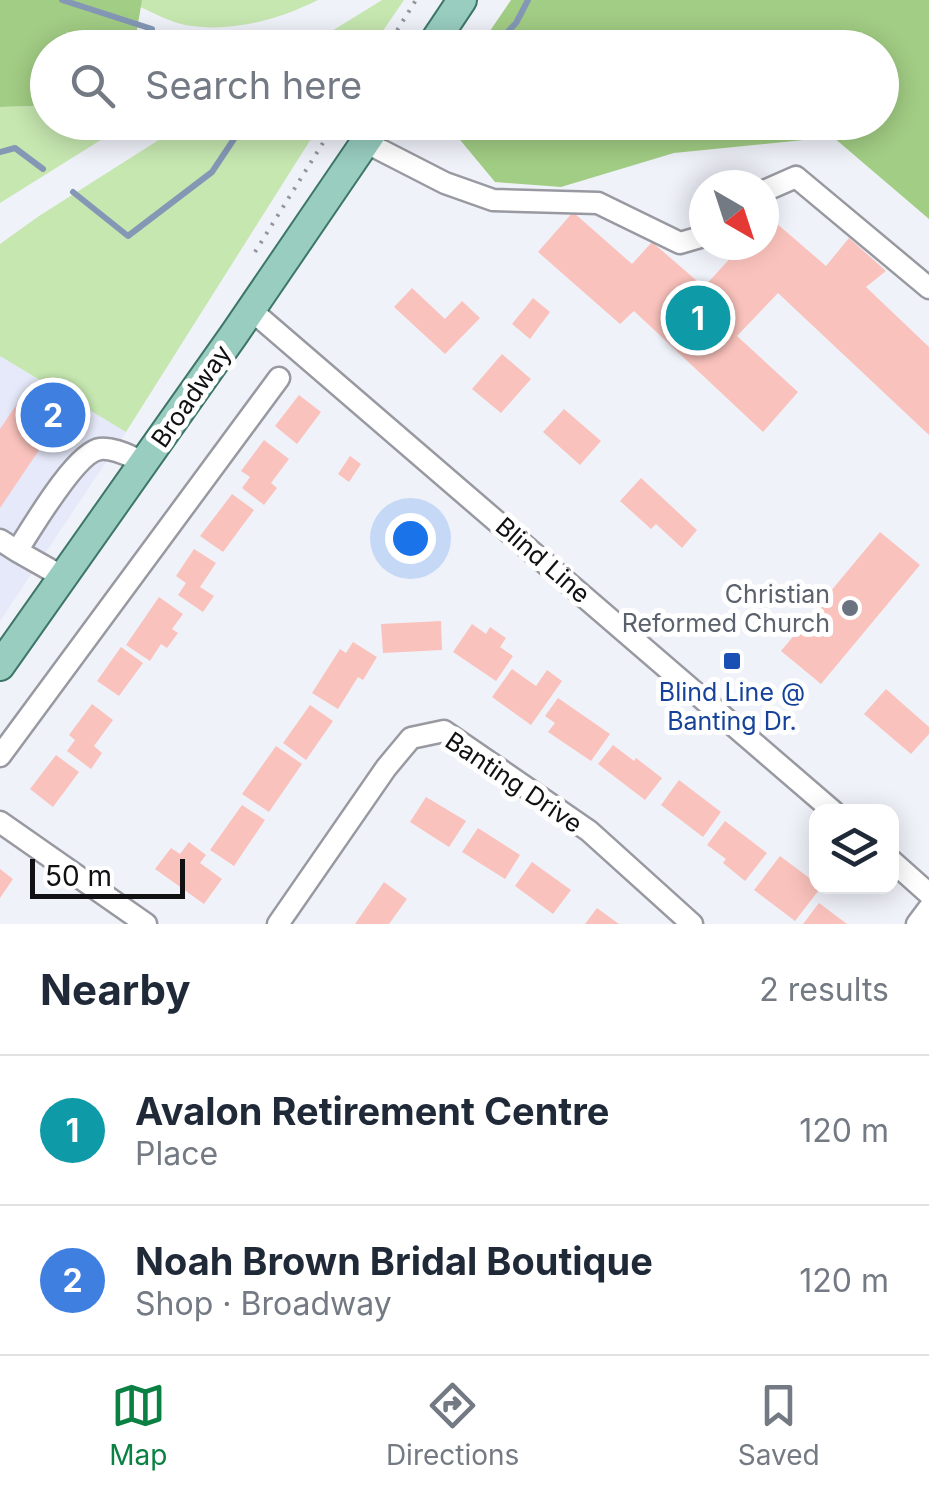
<!DOCTYPE html>
<meta charset="utf-8">
<style>
body{margin:0;font-family:Inter,sans-serif;background:#f2f2f3;color:#1f2937}
.controls{position:absolute;right:30px;bottom:30px;display:grid;overflow:hidden;border-radius:20px;box-shadow:0 5px 25px #0003}
.controls button{width:90px;height:90px;display:grid;place-items:center;padding:0;border:0;border-bottom:2px solid #e0e1e3;background:#fff;color:#1f2937;font:50px sans-serif}
.compass{position:absolute;left:689px;top:170px;width:90px;height:90px;border-radius:50%;background:#fff;box-shadow:0 5px 25px #0003;rotate:141deg}
.scale{position:absolute;left:30px;bottom:25px;width:155px;box-sizing:border-box;padding-left:10px;border:5px solid #111114;border-top:0;font-size:28px;line-height:35px;white-space:nowrap;color:#111114;-webkit-text-stroke:8px #fff;paint-order:stroke}
.you{position:absolute;left:410px;top:538px;width:35px;height:35px;margin:-25px;border:8px solid #fff;border-radius:50%;background:#1a73e8;box-shadow:0 0 0 15px #1a73e833}
.badge{display:grid;place-items:center;width:65px;height:65px;border-radius:50%;background:#0b8043;color:#fff;font-size:32px;font-weight:700}
.pin{position:absolute;translate:-50% -50%;border:5px solid #fff;box-shadow:0 2px 10px #0006}
.list{margin:0;padding:0;list-style:none}
h2{display:flex;justify-content:space-between;align-items:center;height:130px;margin:0;padding:0 40px;font-size:42px}
h2 small{font-size:32px;font-weight:400;color:#747a83}
.list li{display:grid;grid-template-columns:65px 1fr auto;gap:30px;align-items:center;box-sizing:border-box;height:150px;padding:0 40px;border-top:2px solid #e0e1e3}
.list b{display:block;font-size:38px;white-space:nowrap}
.list p{margin:0;font-size:32px;white-space:nowrap;color:#747a83}
.list em{font-size:32px;font-style:normal;color:#747a83}
.icon{flex:none;width:55px;height:55px;fill:none;stroke:currentColor;stroke-width:2;stroke-linecap:round;stroke-linejoin:round}
.map{position:relative;flex:none;width:929px;height:924px;overflow:hidden}
.search{position:absolute;background:#fff;box-shadow:0 5px 25px #0003;left:30px;right:30px;top:30px;height:110px;display:flex;align-items:center;gap:25px;box-sizing:border-box;padding:0 35px;border-radius:55px;color:#747a83;font-size:38px}
.sheet{height:430px;background:#fff}
nav{display:flex;justify-content:space-around;align-items:center;box-sizing:border-box;height:140px;border-top:2px solid #e0e1e3;background:#fff;font-size:28px;color:#747a83}
nav a{display:grid;justify-items:center;gap:5px}
nav .on{color:#0b8043}
.map>svg:first-child{display:block}
.built{fill:#e6e9f9}
.green{fill:#c6e7b0}
.forest{fill:#a2cd84}
.lines{fill:none;stroke-linecap:round;stroke-linejoin:round}
.stream{stroke:#8498b6;stroke-width:6}
.building{fill:#fac2bc}
.minor-casing{stroke:#9899a1;stroke-width:25}
.major-casing{stroke:#3d7668;stroke-width:32}
.path{stroke:#94959b;stroke-width:4;stroke-dasharray:2.5 8;stroke-linecap:butt}
.minor{stroke:#fff;stroke-width:20}
.major{stroke:#98cdbf;stroke-width:28}
.worship-dot{fill:#6b7280;stroke:#fff;stroke-width:4}
.transit-dot{fill:#1a4fb4;stroke:#fff;stroke-width:4}
.labels{text-anchor:middle;stroke-width:10;stroke-linejoin:round;paint-order:stroke}
.street-label{font-size:25px;fill:#111114;stroke:#fff}
.worship-label{font-size:25px;fill:#5b616d;stroke:#fff;text-anchor:end}
.transit-label{font-size:25px;fill:#164399;stroke:#fff}
</style>
<div class="map">
<svg width="929" height="924" viewBox="0 0 929 924">
<rect width="100%" height="100%" fill="#f0f2fa"/>
<path class="built" d="M0,356L126,432L0,621Z"/>
<path class="green" d="M142,0H318C278,20 231,33 185,25C170,22 154,13 140,7Z
M382,0H404L372,47H306Z
M47,99L48,122L128,123L0,203V107L33,106Z
M187,122L321,123L126,432L0,356V244L39,216Z"/>
<path class="forest" d="M0,0H142L134,47L48,48L47,99L33,106L0,107Z
M511,0H929V219L833,137L674,153L561,187L495,182L446,123L882,122V48L479,47Z"/>
<g class="lines">
<path class="stream" d="M62,0L152,29
M492,48L516,23L528,0
M0,152L15,148L43,169
M73,192L128,236L212,172L242,127L259,122"/>
</g>
<path class="building" d="M573,212L632,264L652,242L704,287L742,245H764V221L768,216L826,266L849,238L886,271L866,287L929,347V435L778,293L737,336L798,392L763,432L634,311L620,324L538,252Z
M412,288L445,319L462,301L480,318L445,354L394,307Z
M533,298L550,312L530,339L512,324Z
M502,354L531,379L501,413L472,389Z
M27,389L64,413L0,508V429Z
M299,395L321,412L297,444L275,426Z
M564,409L601,441L580,465L543,432Z
M264,440L289,459L271,483L277,488L264,505L242,488L250,477L241,471Z
M350,456L361,464L349,482L338,474Z
M641,478L697,530L682,548L656,524L651,529L620,501Z
M232,494L254,510L223,552L200,536Z
M880,532L920,565L821,684L781,651Z
M194,549L216,563L200,587L214,596L203,612L178,595L186,583L176,576Z
M159,597L183,614L172,629L178,633L167,648L161,644L150,661L126,645Z
M441,621L442,650L383,653L381,624Z
M472,624L486,634L490,627L506,638L500,647L513,656L496,681L453,652Z
M353,642L377,657L363,680L358,677L338,709L312,693L340,649L346,653Z
M121,647L143,663L119,696L97,681Z
M512,669L536,686L547,670L562,681L531,725L492,697Z
M886,689L929,727V734L911,754L864,714Z
M558,698L610,734L591,761L548,732L555,723L545,716Z
M92,704L113,720L94,746L102,753L91,769L67,751L75,740L69,735Z
M310,705L333,721L306,760L283,743Z
M613,745L634,761L636,758L662,778L645,800L598,764Z
M276,746L302,764L269,812L242,794Z
M56,755L79,772L53,807L30,789Z
M679,780L721,812L703,837L661,805Z
M426,797L466,821L449,847L410,822Z
M242,805L265,820L234,866L210,850Z
M725,821L767,853L745,881L723,863L726,859L707,845Z
M478,828L520,855L505,879L462,852Z
M189,842L206,855L200,863L222,879L204,904L155,869L171,848L180,854Z
M780,856L816,883V886H822L795,921L754,890Z
M532,862L571,890L553,914L515,886Z
M0,869L13,879L0,898Z
M384,882L407,899L389,924H355Z
M819,903L847,924H803Z
M597,908L619,924H585Z"/>
<g class="lines">
<defs>
<path id="minor" d="M365,142L445,183L493,200L598,203L680,243L704,236
M764,191L796,177L929,288
M251,310L834,812
M0,540L17,551C32,528 76,452 100,449C114,447 131,457 144,462
M17,551L63,577
M0,756L279,378
M0,822L146,924
M892,861L929,894
M278,924L386,768L411,738L444,731L589,831L692,924
M917,924L929,908"/>
<path id="major" d="M430,48L462,0
M0,666L235,333L379,122"/>
</defs>
<use href="#minor" class="minor-casing"/>
<use href="#major" class="major-casing"/>
<path class="path" d="M386,48L416,0
M255,252L336,122"/>
<use href="#minor" class="minor"/>
<use href="#major" class="major"/>
</g>
<circle class="worship-dot" cx="850" cy="608" r="10"/>
<rect class="transit-dot" x="722" y="651" width="20" height="20" rx="5"/>
<g class="labels">
<g class="street-label">
<text transform="translate(191 396) rotate(-55)" y="9">Broadway</text>
<text transform="translate(543 560) rotate(41)" y="9">Blind Line</text>
<text transform="translate(514 782) rotate(34)" y="9">Banting Drive</text>
</g>
<g class="worship-label">
<text x="830" y="603">Christian<tspan x="830" dy="29">Reformed Church</tspan></text>
</g>
<g class="transit-label">
<text x="732" y="701">Blind Line @<tspan x="732" dy="29">Banting Dr.</tspan></text>
</g>
</g>
</svg>
<div class="controls">
<button><svg class="icon" aria-label="layers" viewBox="0 0 24 24"><path d="M12 4l9 5-9 5-9-5zM3 14l9 5 9-5"/></svg></button>
</div>
<svg class="compass" viewBox="-18 -18 36 36"><path d="M0-13l5 13h-10z" fill="#e53935"/><path d="M0 13l5-13h-10z" fill="#747a83"/></svg>
<div class="scale">50 m</div>
<div class="you"></div>
<div class="pin badge" style="left:698px;top:318px;background:#0f9aa8">1</div>
<div class="pin badge" style="left:53px;top:415px;background:#3f7fe0">2</div>
<div class="search"><svg class="icon" aria-label="search" viewBox="0 0 24 24"><circle cx="10" cy="10" r="6"/><path d="M15 15l6 6"/></svg>Search here</div>
</div>
<section class="sheet">
<h2>Nearby<small>2 results</small></h2>
<ul class="list">
<li><span class="badge" style="background:#0f9aa8">1</span><div><b>Avalon Retirement Centre</b><p>Place</p></div><em>120 m</em></li>
<li><span class="badge" style="background:#3f7fe0">2</span><div><b>Noah Brown Bridal Boutique</b><p>Shop · Broadway</p></div><em>120 m</em></li>
</ul>
</section>
<nav>
<a class="on"><svg class="icon" aria-label="map" viewBox="0 0 24 24"><path d="M3 6l6-2 6 2 6-2v14l-6 2-6-2-6 2zM9 4v14M15 6v14"/></svg>Map</a>
<a><svg class="icon" aria-label="directions" viewBox="0 0 24 24"><path d="M12 3l9 9-9 9-9-9zM9 14v-3h6M13 9l2 2-2 2"/></svg>Directions</a>
<a><svg class="icon" aria-label="saved" viewBox="0 0 24 24"><path d="M7 4h10v16l-5-4-5 4z"/></svg>Saved</a>
</nav>
